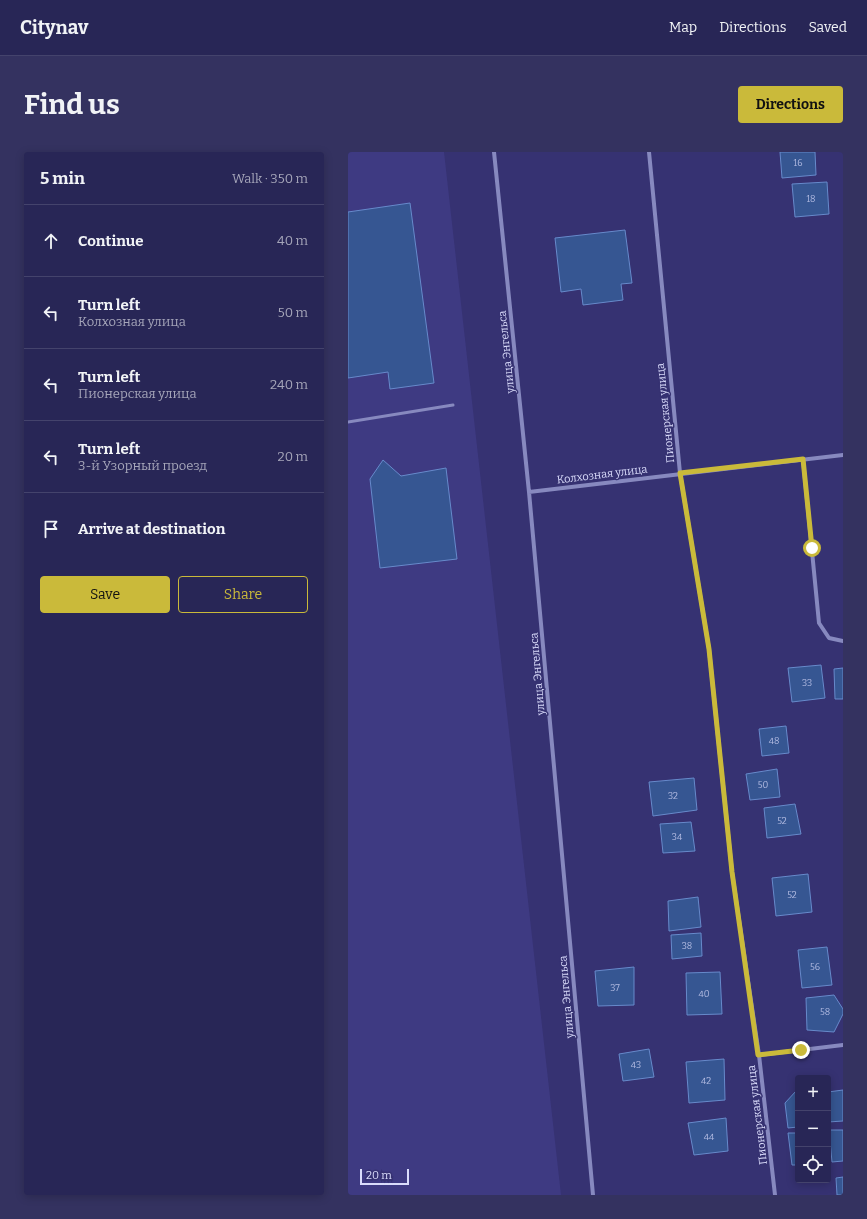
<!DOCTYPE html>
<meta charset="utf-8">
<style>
body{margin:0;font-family:Bitter,serif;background:#343260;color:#f1f3f6}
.controls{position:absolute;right:12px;bottom:12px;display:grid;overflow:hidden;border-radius:4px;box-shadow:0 2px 10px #0003}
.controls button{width:36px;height:36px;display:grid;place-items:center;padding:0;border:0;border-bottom:1px solid #44436c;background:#282656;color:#f1f3f6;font:20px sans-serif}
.scale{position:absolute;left:12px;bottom:10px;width:49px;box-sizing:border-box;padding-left:4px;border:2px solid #dadcfb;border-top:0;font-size:11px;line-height:14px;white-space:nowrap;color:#dadcfb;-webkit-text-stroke:3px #363272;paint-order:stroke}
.stop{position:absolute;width:12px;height:12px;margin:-9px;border:3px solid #caba3a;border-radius:50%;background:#fff}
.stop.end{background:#caba3a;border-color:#fff;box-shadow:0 1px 4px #0008}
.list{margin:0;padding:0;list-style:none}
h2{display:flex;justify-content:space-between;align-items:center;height:52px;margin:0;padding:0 16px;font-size:17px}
h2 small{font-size:13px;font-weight:400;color:#a5a5b9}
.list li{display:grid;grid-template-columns:26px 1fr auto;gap:12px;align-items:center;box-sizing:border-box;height:72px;padding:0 16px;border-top:1px solid #44436c}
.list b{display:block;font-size:15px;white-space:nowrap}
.list p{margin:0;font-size:13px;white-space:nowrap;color:#a5a5b9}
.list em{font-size:13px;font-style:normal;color:#a5a5b9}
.actions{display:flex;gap:8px;padding:12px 16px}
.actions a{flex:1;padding:9px 0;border:1px solid #caba3a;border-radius:4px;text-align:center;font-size:14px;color:#caba3a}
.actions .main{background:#caba3a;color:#111}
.icon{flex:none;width:22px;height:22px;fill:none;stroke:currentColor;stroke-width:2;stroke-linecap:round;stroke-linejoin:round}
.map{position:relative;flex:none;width:495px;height:1043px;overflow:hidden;border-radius:4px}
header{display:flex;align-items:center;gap:24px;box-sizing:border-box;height:56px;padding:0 20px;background:#282656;border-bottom:1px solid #44436c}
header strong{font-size:19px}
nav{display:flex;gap:22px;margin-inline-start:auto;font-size:14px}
.intro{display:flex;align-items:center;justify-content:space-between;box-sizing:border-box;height:96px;padding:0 24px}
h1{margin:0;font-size:28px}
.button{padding:10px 18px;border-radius:4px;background:#caba3a;color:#111;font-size:14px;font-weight:700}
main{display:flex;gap:24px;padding:0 24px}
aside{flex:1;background:#282656;border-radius:4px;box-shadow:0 2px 10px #0003}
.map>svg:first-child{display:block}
.built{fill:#3e3a82}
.building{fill:#365692;stroke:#678acb}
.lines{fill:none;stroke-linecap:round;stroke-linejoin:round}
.service{stroke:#8789bf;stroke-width:3}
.minor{stroke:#8789bf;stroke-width:4}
.route{stroke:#caba3a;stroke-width:5}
.labels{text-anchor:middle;stroke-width:3;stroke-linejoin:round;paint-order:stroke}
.number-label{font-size:9px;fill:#b1bae1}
.street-label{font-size:11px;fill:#dadcfb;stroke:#363272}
</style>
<header>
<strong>Citynav</strong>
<nav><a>Map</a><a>Directions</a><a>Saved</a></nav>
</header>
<div class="intro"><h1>Find us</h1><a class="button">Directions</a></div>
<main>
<aside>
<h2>5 min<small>Walk · 350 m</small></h2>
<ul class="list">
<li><svg class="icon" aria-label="ahead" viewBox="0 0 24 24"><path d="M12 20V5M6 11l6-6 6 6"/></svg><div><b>Continue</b></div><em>40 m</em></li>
<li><svg class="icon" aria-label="left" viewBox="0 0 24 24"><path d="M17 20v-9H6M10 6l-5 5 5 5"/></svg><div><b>Turn left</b><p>Колхозная улица</p></div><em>50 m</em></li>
<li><svg class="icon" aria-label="left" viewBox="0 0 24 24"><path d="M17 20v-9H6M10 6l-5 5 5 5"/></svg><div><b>Turn left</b><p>Пионерская улица</p></div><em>240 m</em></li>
<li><svg class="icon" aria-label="left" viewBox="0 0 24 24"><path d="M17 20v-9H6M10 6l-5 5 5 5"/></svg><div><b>Turn left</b><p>3-й Узорный проезд</p></div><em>20 m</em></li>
<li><svg class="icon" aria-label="arrive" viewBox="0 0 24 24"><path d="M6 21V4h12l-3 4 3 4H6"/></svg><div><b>Arrive at destination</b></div></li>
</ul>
<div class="actions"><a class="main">Save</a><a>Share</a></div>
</aside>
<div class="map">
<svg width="495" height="1043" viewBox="0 0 495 1043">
<rect width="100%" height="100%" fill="#363272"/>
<path class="built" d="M0,0H96L213,1043H0Z"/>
<path class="building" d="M432,0H467L468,23L434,26Z
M479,30L481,62L447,65L444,32Z
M62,51L86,231L42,237L40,220L0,226V60Z
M277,78L284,131L273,132L275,148L235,153L233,137L213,140L207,86Z
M35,308L53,324L98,316L109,407L32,416L22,327Z
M473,513L477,546L444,550L440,516Z
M495,516V547H487L486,517Z
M438,574L441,601L414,604L411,577Z
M429,617L432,645L402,648L398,622Z
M346,626L349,658L305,664L301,630Z
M447,652L453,682L419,686L416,656Z
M343,670L347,699L315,701L312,672Z
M460,722L464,760L428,764L424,726Z
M350,745L353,775L321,779L320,749Z
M353,781L354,804L324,807L323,783Z
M479,795L484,833L454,836L450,798Z
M286,815V853L250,854L247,819Z
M372,820L374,862L339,863L338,821Z
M486,843L495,857V862L486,880L459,878L458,846Z
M301,897L306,925L275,929L271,902Z
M376,907L377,948L341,951L338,910Z
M495,938V969L480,970V940Z
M448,939L450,940V975L440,976L437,951Z
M378,966L380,999L346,1003L340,971Z
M481,978H495V1009L484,1010Z
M440,981H450V1013H444Z
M495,1025V1043H489L488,1026Z"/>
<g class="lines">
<path class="service" d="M0,270L105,253"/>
<path class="minor" d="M146,0L181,340L245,1043
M301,0L332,321L361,497L384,720L411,903L427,1043
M455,307L471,471L481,486L495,489
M181,340L495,303
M411,903L495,893"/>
</g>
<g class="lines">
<path class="route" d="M453,898L410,903L384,720L361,497L332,321L455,307L464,396"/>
</g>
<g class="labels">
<g class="number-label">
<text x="450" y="14">16</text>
<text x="463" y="50">18</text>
<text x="459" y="534">33</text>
<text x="426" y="592">48</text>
<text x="415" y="636">50</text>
<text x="325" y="647">32</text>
<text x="434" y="672">52</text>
<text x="329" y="688">34</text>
<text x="444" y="746">52</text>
<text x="339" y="797">38</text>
<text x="467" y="818">56</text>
<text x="267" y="839">37</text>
<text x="356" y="845">40</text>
<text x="477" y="863">58</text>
<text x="288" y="916">43</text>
<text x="358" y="932">42</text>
<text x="361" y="988">44</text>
</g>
<g class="street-label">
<text transform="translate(158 200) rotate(-96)" y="4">улица Энгельса</text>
<text transform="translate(317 261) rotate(-96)" y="4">Пионерская улица</text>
<text transform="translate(254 322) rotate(-7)" y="4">Колхозная улица</text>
<text transform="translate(189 522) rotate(-95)" y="4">улица Энгельса</text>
<text transform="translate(218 845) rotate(-95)" y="4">улица Энгельса</text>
<text transform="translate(409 963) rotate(-97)" y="4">Пионерская улица</text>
</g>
</g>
</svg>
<div class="controls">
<button>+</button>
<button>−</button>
<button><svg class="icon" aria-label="locate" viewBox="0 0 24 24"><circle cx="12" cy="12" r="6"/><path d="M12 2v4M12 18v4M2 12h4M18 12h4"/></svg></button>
</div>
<div class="scale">20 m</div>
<div class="stop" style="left:464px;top:396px"></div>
<div class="stop end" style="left:453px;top:898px"></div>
</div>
</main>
